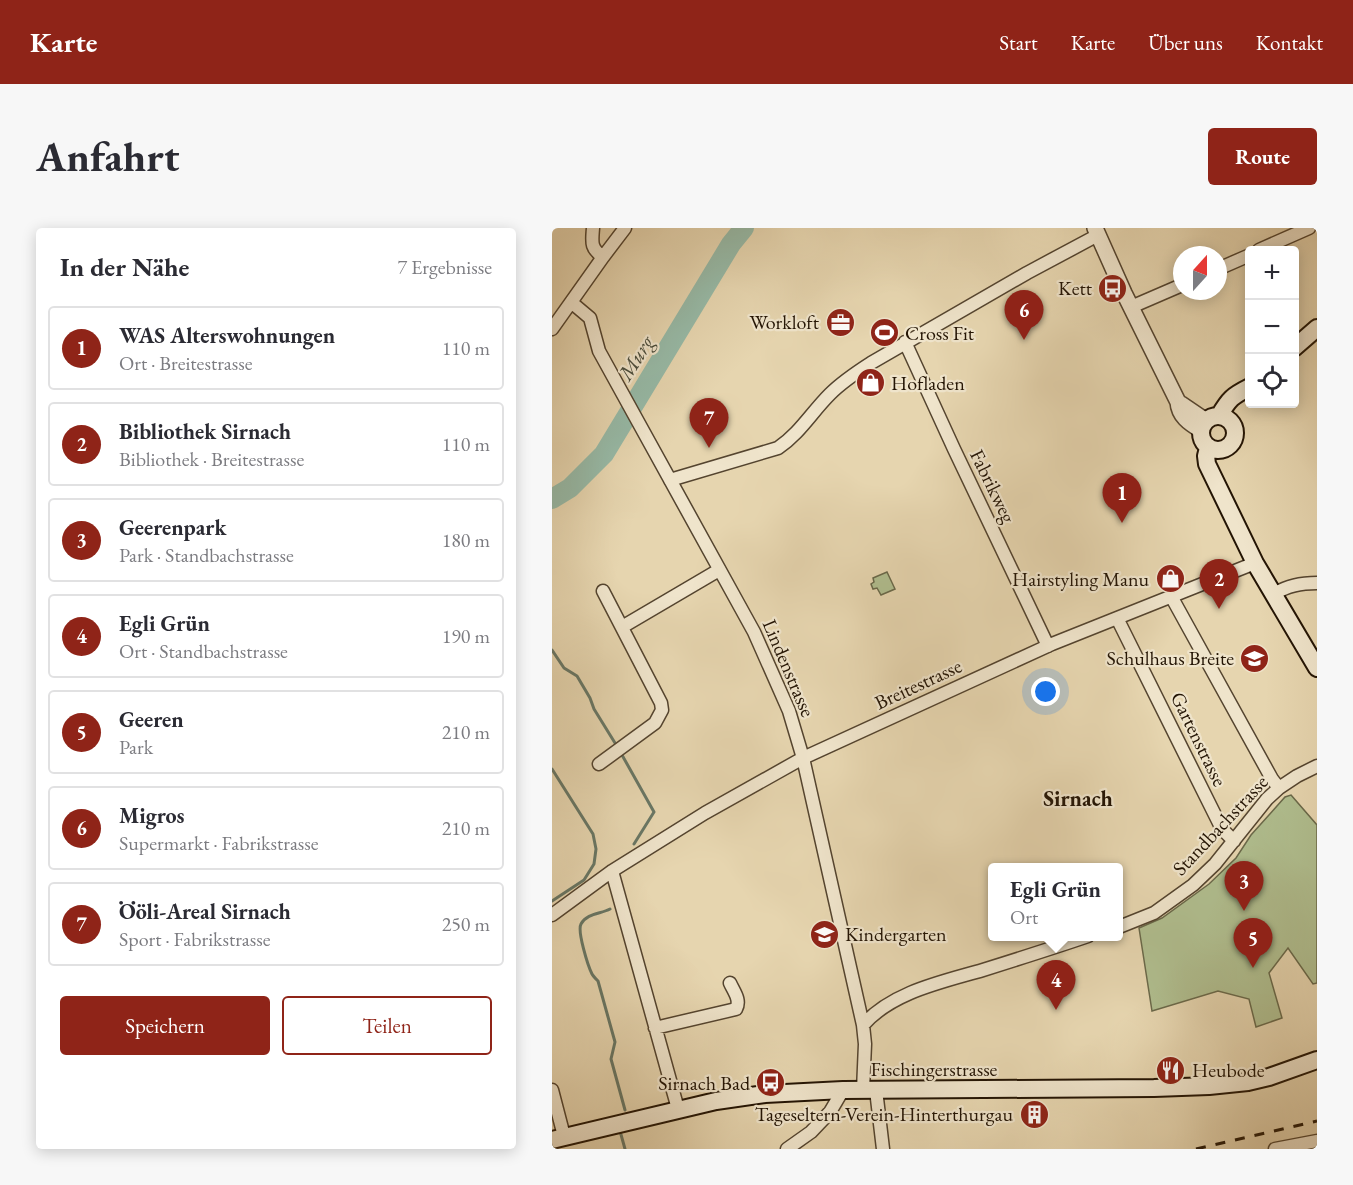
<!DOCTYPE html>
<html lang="de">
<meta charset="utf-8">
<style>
body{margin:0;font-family:"EB Garamond",serif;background:#f7f7f7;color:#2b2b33}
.controls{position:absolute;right:18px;top:18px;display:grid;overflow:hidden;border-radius:6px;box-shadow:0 3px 15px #0003}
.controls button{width:54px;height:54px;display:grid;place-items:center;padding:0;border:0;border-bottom:2px solid #e1e1e2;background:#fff;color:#2b2b33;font:30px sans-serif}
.compass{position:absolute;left:621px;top:18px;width:54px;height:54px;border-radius:50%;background:#fff;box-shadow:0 3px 15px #0003;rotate:21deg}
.you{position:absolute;left:494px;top:464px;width:21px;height:21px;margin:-15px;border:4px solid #fff;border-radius:50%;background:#1a73e8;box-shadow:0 0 0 9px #1a73e833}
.badge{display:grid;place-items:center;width:39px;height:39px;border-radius:50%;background:#8f2418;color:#fff;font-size:20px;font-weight:700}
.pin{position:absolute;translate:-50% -50px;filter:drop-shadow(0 2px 3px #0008)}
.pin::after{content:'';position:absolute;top:32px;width:21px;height:18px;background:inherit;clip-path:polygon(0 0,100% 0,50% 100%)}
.popup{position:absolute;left:436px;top:635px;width:135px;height:78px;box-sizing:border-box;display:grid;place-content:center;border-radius:6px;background:#fff;filter:drop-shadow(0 2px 4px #0005);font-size:20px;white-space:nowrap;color:#7c7c81}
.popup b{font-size:22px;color:#2b2b33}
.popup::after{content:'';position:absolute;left:50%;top:100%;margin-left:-12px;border:12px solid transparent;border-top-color:#fff}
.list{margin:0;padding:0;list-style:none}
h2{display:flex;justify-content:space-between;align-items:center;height:78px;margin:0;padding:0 24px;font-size:26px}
h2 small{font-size:20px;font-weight:400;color:#7c7c81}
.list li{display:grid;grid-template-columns:39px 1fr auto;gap:18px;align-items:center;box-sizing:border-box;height:84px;margin:0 12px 12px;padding:0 12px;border:2px solid #e1e1e2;border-radius:6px}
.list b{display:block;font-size:22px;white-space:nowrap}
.list p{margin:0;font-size:20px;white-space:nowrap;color:#7c7c81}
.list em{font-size:20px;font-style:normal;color:#7c7c81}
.actions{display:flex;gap:12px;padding:18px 24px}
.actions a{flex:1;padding:14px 0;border:2px solid #8f2418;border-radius:6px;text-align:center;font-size:21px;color:#8f2418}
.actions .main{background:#8f2418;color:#fff}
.icon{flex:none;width:33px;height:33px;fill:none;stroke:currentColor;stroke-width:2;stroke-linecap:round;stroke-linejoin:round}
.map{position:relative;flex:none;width:765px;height:921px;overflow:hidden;border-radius:6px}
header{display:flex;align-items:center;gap:36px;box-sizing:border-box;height:84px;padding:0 30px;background:#8f2418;color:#fff}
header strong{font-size:28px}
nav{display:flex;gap:33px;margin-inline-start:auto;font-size:21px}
.intro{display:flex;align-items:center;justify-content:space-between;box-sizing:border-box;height:144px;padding:0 36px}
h1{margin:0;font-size:42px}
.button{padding:15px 27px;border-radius:6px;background:#8f2418;color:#fff;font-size:21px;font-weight:700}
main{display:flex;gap:36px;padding:0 36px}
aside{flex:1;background:#fff;border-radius:6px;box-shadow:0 3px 15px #0003}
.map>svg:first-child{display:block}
.green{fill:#b0be8f;stroke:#6a694a;stroke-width:1.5}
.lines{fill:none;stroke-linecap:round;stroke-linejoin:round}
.stream{stroke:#697765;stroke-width:3}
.river{stroke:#97b9a6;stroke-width:20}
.minor-casing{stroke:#54442f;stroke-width:15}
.tertiary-casing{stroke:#54442f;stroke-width:18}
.secondary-casing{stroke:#231404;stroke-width:20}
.minor{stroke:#efe4cb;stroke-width:12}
.tertiary{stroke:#efe4cb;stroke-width:15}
.secondary{stroke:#efe4cb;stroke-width:16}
.rail{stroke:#231404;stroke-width:3;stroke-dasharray:10 10;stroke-linecap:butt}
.labels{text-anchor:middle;stroke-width:4.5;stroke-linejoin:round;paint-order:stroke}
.poi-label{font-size:20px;fill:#231404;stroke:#efe4cb;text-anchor:end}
.street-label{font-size:20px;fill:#231404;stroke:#efe4cb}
.water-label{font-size:21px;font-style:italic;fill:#4c4e3d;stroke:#efe4cb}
.quarter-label{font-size:22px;font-weight:bold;fill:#231404;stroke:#efe4cb}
</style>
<header>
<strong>Karte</strong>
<nav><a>Start</a><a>Karte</a><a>Über uns</a><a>Kontakt</a></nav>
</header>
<div class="intro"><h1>Anfahrt</h1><a class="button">Route</a></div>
<main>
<aside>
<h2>In der Nähe<small>7 Ergebnisse</small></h2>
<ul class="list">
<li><span class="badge">1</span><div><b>WAS Alterswohnungen</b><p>Ort · Breitestrasse</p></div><em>110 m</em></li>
<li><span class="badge">2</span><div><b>Bibliothek Sirnach</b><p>Bibliothek · Breitestrasse</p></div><em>110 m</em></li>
<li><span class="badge">3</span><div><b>Geerenpark</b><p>Park · Standbachstrasse</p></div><em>180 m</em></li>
<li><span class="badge">4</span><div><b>Egli Grün</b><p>Ort · Standbachstrasse</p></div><em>190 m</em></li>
<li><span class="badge">5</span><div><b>Geeren</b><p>Park</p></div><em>210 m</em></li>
<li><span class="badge">6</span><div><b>Migros</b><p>Supermarkt · Fabrikstrasse</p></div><em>210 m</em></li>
<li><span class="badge">7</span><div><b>Ööli-Areal Sirnach</b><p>Sport · Fabrikstrasse</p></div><em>250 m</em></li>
</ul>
<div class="actions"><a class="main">Speichern</a><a>Teilen</a></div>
</aside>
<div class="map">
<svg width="765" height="921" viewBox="0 0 765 921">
<rect width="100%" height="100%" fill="#e6d5af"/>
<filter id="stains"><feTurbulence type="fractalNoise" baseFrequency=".00333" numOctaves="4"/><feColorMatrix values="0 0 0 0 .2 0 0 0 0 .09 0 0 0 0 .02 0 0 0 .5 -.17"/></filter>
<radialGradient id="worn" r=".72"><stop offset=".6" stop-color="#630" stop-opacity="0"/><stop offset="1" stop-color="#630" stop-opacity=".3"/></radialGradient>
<path class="green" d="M335,344L343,361L329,367L325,360L321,361L319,356L322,354L321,350Z
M739,567L765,597V755L761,756L736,720L717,745L730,790L704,799L697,771L666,763L600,783L587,700L610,690L657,656L684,630L699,607L733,569Z"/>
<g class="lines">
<path class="stream" d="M0,422L12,440L25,448L38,470L42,481L63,515
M70,527L102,584L82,616
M0,541L41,606L44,621L42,636L32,652L0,673
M58,681C49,686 35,685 29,696C25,703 36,738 40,746C41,748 45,752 46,753L63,814L59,831L73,882
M68,903L73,921"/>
<path class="river" d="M0,271L18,260L52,226L179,16L192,0"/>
<defs>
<path id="minor" d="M41,0C40,14 38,20 51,29
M707,22L757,0
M666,41L698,27
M19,74L38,90L47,123L202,404L237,483L251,530L311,797L313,816L311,862
M579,79L630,57
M0,101L51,29L73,0
M353,114L402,221L496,418
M118,252L226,220C248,205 259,185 278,166C290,154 305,144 319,135L475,45L546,7
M721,366C736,358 748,355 765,355
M619,368L720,551L727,560
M565,390L670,601L682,613
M70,399L167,342
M47,536L103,495L110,482L109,475L51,363
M60,643L126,881
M0,687L60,643L153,585L251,530L500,416L703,335
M567,699L602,685L641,657L663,636L715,571L727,560L745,548L765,538
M311,797C340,764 390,754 431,742C466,731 501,720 536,708
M103,800L184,781C189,772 182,764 178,755
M0,862L12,908
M324,862L331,921
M235,921L259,904L278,884L291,862
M723,921L765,913"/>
<path id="tertiary" d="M543,0L572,65L626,174C627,188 637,195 649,202
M629,176L654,193"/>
<path id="secondary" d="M742,120L765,100
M667,188C677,171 680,168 698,159
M649 205a17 17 0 1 1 34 0a17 17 0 1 1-34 0Z
M656,220L654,228L655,236L703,335L765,440
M0,912L164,873L213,866L291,862L602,860L657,858L696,854L717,849L765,832"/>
</defs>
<use href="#minor" class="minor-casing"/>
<use href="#tertiary" class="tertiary-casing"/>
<use href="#secondary" class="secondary-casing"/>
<use href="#minor" class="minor"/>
<use href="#tertiary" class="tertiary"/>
<use href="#secondary" class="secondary"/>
<path class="rail" d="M644,921L765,893"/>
</g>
<defs>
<symbol id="bus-disc" viewBox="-11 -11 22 22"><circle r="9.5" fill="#8f2418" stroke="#efe4cb"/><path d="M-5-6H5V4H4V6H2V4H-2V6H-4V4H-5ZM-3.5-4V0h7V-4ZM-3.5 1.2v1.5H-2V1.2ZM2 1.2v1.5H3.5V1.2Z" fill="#fff"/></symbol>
<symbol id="office-disc" viewBox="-11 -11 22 22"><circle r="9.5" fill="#8f2418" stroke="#efe4cb"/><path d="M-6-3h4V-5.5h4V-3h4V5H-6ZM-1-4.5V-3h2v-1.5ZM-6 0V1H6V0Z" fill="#fff"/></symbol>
<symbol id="stadium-disc" viewBox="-11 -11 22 22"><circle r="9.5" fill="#8f2418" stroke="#efe4cb"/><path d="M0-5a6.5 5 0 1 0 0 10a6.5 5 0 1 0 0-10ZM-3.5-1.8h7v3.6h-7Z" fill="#fff"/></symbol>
<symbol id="shop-disc" viewBox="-11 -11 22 22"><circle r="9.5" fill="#8f2418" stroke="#efe4cb"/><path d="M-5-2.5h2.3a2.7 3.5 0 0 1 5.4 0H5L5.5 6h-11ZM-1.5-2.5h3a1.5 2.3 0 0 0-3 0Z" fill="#fff"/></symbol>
<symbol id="school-disc" viewBox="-11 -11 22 22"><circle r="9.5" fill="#8f2418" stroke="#efe4cb"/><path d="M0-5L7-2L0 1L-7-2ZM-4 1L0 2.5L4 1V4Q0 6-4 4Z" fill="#fff"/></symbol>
<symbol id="restaurant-disc" viewBox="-11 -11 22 22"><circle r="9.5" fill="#8f2418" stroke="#efe4cb"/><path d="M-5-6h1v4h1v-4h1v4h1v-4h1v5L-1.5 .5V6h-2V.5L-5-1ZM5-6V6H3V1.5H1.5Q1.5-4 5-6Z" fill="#fff"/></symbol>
<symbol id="building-disc" viewBox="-11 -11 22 22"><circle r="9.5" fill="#8f2418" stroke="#efe4cb"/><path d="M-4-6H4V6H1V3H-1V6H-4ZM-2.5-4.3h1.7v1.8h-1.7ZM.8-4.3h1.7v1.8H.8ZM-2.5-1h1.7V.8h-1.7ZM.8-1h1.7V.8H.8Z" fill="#fff"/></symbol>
</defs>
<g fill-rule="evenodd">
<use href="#bus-disc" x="544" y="44" width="33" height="33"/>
<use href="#office-disc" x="272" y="78" width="33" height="33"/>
<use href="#stadium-disc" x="316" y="88" width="33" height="33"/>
<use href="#shop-disc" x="302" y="138" width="33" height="33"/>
<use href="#shop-disc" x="602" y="334" width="33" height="33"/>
<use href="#school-disc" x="686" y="414" width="33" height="33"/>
<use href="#school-disc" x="256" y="690" width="33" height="33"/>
<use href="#restaurant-disc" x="602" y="826" width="33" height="33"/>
<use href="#bus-disc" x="202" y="838" width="33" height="33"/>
<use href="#building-disc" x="466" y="870" width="33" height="33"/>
</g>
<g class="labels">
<g class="poi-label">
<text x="540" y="67">Kett</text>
<text x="267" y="101">Workloft</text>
<text x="353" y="112" text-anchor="start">Cross Fit</text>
<text x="339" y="162" text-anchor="start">Hofladen</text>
<text x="597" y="358">Hairstyling Manu</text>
<text x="682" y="437">Schulhaus Breite</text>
<text x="293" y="713" text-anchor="start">Kindergarten</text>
<text x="640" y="849" text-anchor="start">Heubode</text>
<text x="198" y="862">Sirnach Bad</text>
<text x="461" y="893">Tageseltern-Verein-Hinterthurgau</text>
</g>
<g class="street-label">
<text transform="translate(441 258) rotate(64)" y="7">Fabrikweg</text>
<text transform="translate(237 440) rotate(67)" y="7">Lindenstrasse</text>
<text transform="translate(366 456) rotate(-25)" y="7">Breitestrasse</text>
<text transform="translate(647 511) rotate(64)" y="7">Gartenstrasse</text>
<text transform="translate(668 597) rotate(-47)" y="7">Standbachstrasse</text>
<text x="382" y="848">Fischingerstrasse</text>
</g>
<g class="water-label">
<text transform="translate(84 130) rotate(-58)" y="7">Murg</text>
</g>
<g class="quarter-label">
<text x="526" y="578">Sirnach</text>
</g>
</g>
<rect width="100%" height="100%" filter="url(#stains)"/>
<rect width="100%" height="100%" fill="url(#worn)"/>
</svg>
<div class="controls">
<button>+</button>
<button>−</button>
<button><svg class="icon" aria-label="locate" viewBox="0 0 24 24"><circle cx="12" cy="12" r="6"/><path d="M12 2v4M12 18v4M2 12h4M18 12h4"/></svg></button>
</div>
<svg class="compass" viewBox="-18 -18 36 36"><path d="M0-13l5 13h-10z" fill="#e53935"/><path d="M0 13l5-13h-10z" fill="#7c7c81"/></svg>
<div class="you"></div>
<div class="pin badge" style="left:570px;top:295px">1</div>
<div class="pin badge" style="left:667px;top:381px">2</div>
<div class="pin badge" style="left:692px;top:683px">3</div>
<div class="pin badge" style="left:504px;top:782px">4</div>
<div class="popup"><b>Egli Grün</b>Ort</div>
<div class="pin badge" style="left:701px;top:740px">5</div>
<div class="pin badge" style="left:472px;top:112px">6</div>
<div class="pin badge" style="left:157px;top:220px">7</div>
</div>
</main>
